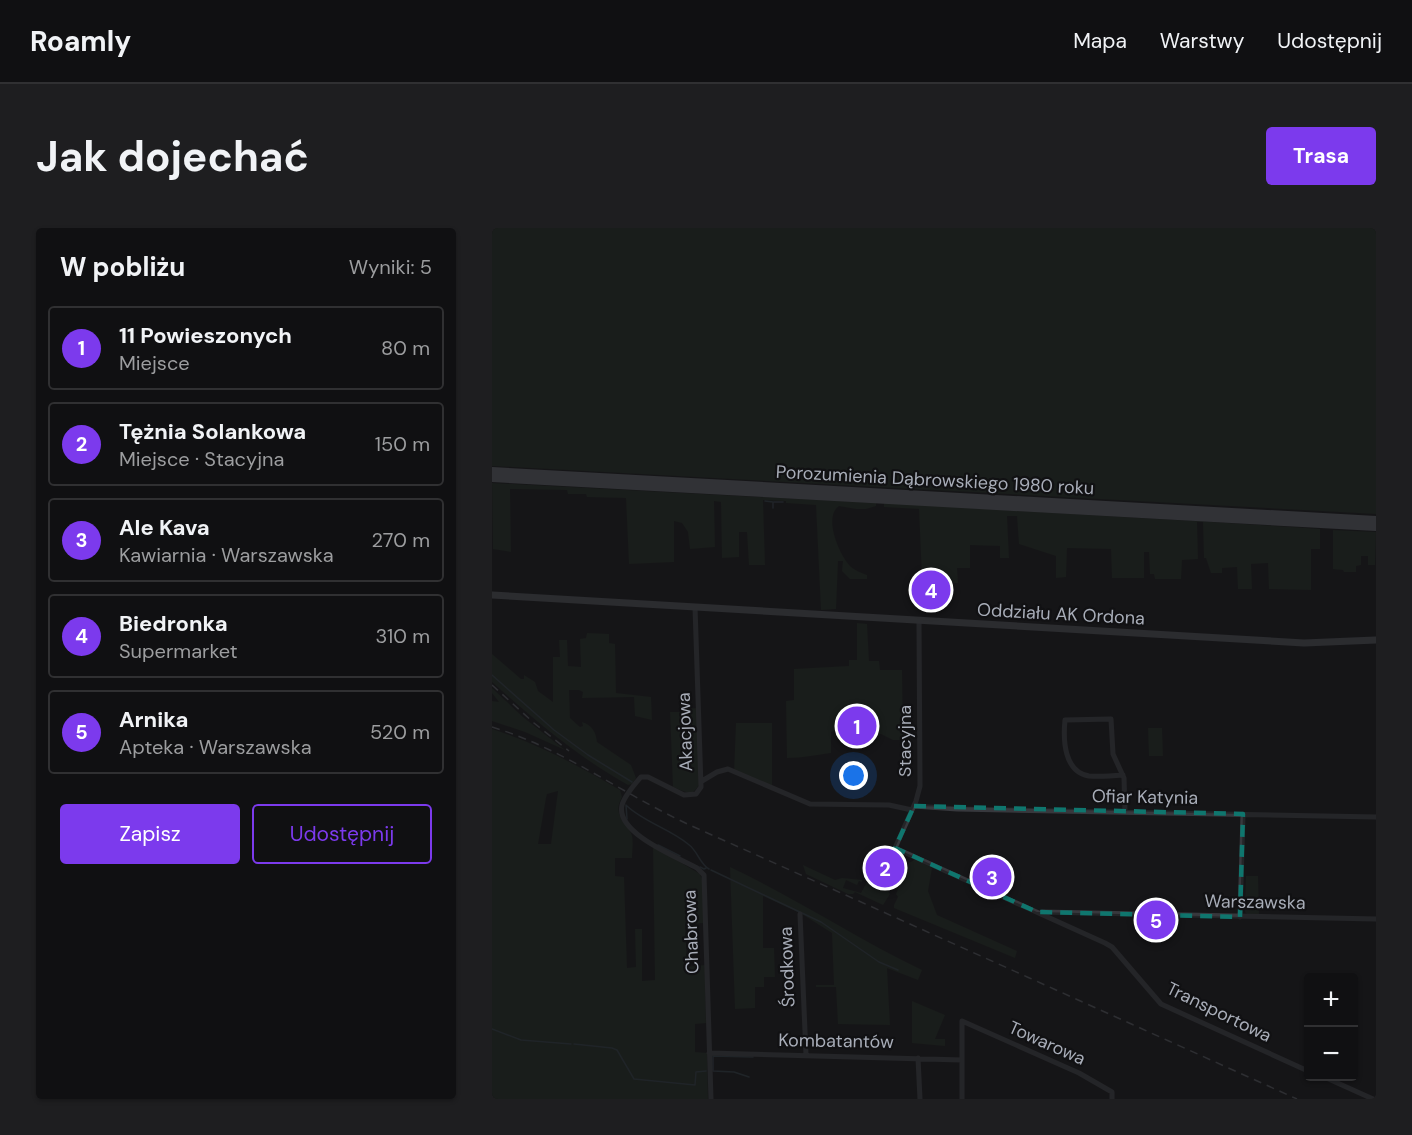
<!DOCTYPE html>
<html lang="pl">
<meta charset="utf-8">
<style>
body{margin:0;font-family:"DM Sans",sans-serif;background:#1e1e20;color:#f1f3f6}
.controls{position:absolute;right:18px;bottom:18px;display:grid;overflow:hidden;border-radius:6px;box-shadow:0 2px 4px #0004}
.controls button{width:54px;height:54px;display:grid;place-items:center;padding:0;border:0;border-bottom:2px solid #303032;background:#101012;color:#f1f3f6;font:30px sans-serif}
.you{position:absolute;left:362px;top:548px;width:21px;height:21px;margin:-15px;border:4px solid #fff;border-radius:50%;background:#1a73e8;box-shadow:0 0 0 9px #1a73e833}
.badge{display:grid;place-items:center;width:39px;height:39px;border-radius:50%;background:#7c3aed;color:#fff;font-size:20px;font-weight:700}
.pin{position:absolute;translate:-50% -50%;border:3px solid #fff;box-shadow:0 2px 6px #0006}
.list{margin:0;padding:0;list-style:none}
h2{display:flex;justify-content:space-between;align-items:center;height:78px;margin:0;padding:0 24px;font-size:26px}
h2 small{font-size:20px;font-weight:400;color:#9c9d9f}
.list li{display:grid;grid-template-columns:39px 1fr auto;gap:18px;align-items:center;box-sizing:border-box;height:84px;margin:0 12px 12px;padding:0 12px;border:2px solid #303032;border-radius:6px}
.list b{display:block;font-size:22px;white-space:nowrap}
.list p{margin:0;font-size:20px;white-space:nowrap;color:#9c9d9f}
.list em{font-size:20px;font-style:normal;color:#9c9d9f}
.actions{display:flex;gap:12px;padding:18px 24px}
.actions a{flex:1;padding:14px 0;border:2px solid #7c3aed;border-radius:6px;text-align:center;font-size:21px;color:#7c3aed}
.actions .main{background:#7c3aed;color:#fff}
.map{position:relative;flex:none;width:884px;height:871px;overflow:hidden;border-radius:6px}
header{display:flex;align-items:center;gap:36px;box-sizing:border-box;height:84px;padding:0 30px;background:#101012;border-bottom:2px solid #303032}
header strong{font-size:28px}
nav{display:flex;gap:33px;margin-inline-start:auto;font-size:21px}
.intro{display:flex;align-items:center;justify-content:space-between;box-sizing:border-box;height:144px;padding:0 36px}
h1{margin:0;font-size:42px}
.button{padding:15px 27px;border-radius:6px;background:#7c3aed;color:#fff;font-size:21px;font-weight:700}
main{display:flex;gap:36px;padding:0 36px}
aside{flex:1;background:#101012;border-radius:6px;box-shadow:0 2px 4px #0004}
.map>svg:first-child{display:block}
.green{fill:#1e261f;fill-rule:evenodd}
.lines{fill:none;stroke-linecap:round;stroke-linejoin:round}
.stream{stroke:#2c353c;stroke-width:1.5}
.street{stroke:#37383d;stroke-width:5}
.secondary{stroke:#45474d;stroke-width:7}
.primary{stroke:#53555c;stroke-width:8}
.rail{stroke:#4a4c52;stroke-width:1.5;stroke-dasharray:8 6;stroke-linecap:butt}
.marked{fill:none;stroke:#0f766e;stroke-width:4.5;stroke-dasharray:12 8;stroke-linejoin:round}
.labels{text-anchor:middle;stroke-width:4.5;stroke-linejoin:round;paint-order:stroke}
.street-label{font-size:18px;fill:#a8adb8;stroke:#111113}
</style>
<header>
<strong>Roamly</strong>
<nav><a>Mapa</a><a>Warstwy</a><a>Udostępnij</a></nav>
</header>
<div class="intro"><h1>Jak dojechać</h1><a class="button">Trasa</a></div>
<main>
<aside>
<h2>W pobliżu<small>Wyniki: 5</small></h2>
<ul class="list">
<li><span class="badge">1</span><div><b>11 Powieszonych</b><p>Miejsce</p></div><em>80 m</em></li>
<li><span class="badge">2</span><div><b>Tężnia Solankowa</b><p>Miejsce · Stacyjna</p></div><em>150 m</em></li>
<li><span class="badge">3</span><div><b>Ale Kava</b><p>Kawiarnia · Warszawska</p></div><em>270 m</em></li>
<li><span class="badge">4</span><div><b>Biedronka</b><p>Supermarket</p></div><em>310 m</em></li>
<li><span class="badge">5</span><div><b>Arnika</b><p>Apteka · Warszawska</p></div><em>520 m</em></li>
</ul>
<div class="actions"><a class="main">Zapisz</a><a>Udostępnij</a></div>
</aside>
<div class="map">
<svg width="884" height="871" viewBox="0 0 884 871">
<rect width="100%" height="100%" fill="#161618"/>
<path class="green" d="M0,0H884V286L0,238Z
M0,255L384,275V278L374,281H364L347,278C331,289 347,326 358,338C362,342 369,345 375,347V351H358L350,343L351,333H346L344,381L329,382L324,277L294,275V273L271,272L273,337H257L255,304H247V329L230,330L229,274L222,273L223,319L198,321L196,304L190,295L182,293V334L137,336L134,270L95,269L94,266H76L75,262L18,261L19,324L1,321Z
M392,274C537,285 683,291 828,301V321H819V362L777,361L776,335L759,336L760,361H746L745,339L730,340V345H719L714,330H712L711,294H705L706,331L690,332L689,351H663L662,346H658L657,324H652V350H620L619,321L575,320L574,349L564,350V328L527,316L525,288H515L517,330H508V318L478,317V340H465L466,355H453L452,348L430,349L427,281L392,279Z
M841,302L884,304L883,337H876V328H869V337L864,338V344H852L851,342L841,341Z
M365,395L375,396L377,433H387L388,442H410L411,512H401L389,506L379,510H368V497H363L339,504V525C323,527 310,530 295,530L294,473L302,472V441L357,438V432H365Z
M95,405L117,406V415L123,416L124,465L159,469L160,492L143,488L142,469L90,470L91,464L87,462H77L78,490L88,499L91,498L90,494C100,497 104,504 105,514L139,537L144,550L140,556L136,557C86,529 43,493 0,454V426L29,451H32V447L43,454L46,463L61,474V429H68L67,412H75L76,438L89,439L88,411L94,410Z
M0,460L31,489L73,522L33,504L0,493V473L7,474L0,465Z
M206,480L209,552C202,570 196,565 181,559L178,484H194L195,481Z
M244,495H280V561L242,545Z
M656,500H670L671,528H657Z
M0,501C46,516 87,538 128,562L130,569C120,587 133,592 139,605C142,611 140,623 140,630H123V648L132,649L135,740L144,739L143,701H150V753L163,752L161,618L208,646L210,652L212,695L193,696L195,739L213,737L214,795L203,796V824L215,825L216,871H0ZM66,563L59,616H46L54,570L55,566Z
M395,620L405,623C414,634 410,651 398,659L377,650L375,644C379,634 383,623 395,620Z
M424,631L440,640L436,663L445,687L525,723L523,730L402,680V677L406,669L404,666L417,635Z
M311,637L343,652L350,650L370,652V654L367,653L365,657L354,652L351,660L369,665L375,654L396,663L398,666L391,677L363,664L361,666H356L314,646Z
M238,639C304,670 364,710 430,742L426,752L395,740L398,797L346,796L344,759H324V757H342L340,705L310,686L271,668V720H282L283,749H272V759H263V780L243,781Z
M754,648H766L767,686H755L753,684Z
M420,773L453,787L443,811H453V818L420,815Z"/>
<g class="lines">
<path class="stream" d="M273,273L281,274V280
M282,274H291
M0,447L62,502L96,527L140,554
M134,577L135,591
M135,578C152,594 178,601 196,616C206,623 207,635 217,641
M166,617L188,628
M208,639L212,641L214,640
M219,642L329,694L387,734L406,742
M0,801L29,812L79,816
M82,816L120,820L125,822L142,851L203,857L204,844L214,843
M221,843V828L261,829
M221,843L242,844L257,849"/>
<path class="street" d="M203,379L209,559L204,566L192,567L156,549H149C142,557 133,567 130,577C123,605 185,629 205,640L212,647L219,871
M427,393L428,558L424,573L403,620L613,715L620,719L669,776L816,843
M631,547C620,548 608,549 597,548C572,544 571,512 573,492L619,491L621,526L632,550L633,584
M210,553L225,544L236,541L318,576L397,577L420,582
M422,578L465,581L884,589
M550,684L884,691
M308,686L314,827
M748,689L751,586
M217,825L470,832
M426,830L428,871
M830,848L881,871
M470,871V793L587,845L620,864V871"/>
<path class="secondary" d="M0,367L812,415L884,412"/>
<path class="primary" d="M0,243L884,292
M0,250L884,299"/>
<path class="rail" d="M0,457L42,495L77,523
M0,499C73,521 133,568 202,599C403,689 604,780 805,871"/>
</g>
<path d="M0 0H884V871H0ZM422,578L751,586L748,689L545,684L403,620Z" fill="#161618" fill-opacity=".55" fill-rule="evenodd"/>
<path class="marked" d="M422,578L751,586L748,689L545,684L403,620Z"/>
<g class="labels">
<g class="street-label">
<text transform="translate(443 252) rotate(3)" y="6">Porozumienia Dąbrowskiego 1980 roku</text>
<text transform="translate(569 386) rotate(3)" y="6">Oddziału AK Ordona</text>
<text transform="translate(193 504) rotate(-92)" y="6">Akacjowa</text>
<text transform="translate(413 513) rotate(-90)" y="6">Stacyjna</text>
<text transform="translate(653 569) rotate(1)" y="6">Ofiar Katynia</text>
<text transform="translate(763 674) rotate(1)" y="6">Warszawska</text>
<text transform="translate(199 704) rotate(-92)" y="6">Chabrowa</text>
<text transform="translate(295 739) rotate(-92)" y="6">Środkowa</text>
<text transform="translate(727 784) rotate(26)" y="6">Transportowa</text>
<text transform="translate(344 813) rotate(1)" y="6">Kombatantów</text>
<text transform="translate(555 815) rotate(24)" y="6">Towarowa</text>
</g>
</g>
</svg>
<div class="controls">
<button>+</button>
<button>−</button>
</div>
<div class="you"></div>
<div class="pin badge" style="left:365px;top:498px">1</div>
<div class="pin badge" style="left:393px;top:640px">2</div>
<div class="pin badge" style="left:500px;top:649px">3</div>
<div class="pin badge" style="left:439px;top:362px">4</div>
<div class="pin badge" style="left:664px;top:692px">5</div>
</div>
</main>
